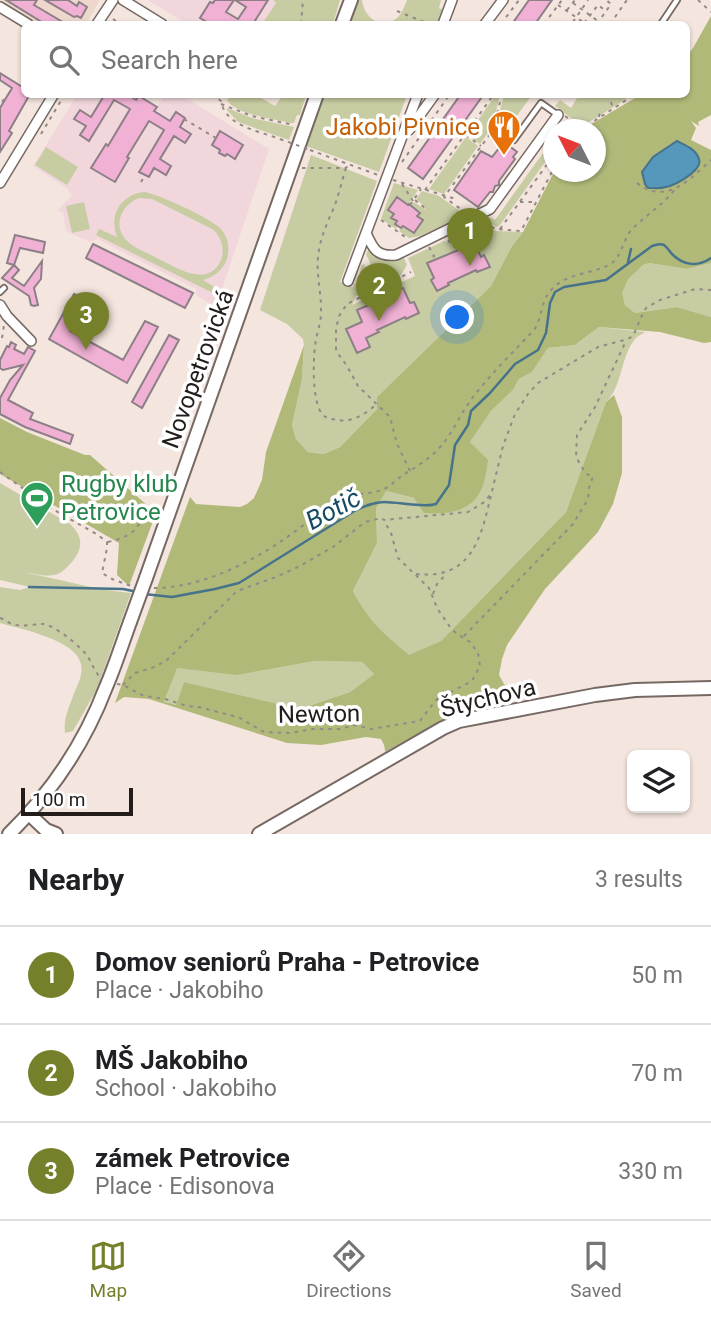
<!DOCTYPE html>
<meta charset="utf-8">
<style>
body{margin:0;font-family:Roboto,sans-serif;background:#f2f2f2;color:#202124}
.controls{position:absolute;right:21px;bottom:21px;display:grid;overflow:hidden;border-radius:10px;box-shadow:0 2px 5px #0004}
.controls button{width:63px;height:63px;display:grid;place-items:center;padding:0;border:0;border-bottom:2px solid #e0e0e0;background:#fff;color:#202124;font:35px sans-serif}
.compass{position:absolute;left:543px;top:119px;width:63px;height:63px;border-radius:50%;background:#fff;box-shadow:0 2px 5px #0004;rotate:312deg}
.scale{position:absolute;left:21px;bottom:18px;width:112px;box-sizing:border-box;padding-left:7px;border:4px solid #221d1b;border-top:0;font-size:19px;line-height:24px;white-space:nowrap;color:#221d1b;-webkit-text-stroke:5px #fff;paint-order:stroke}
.you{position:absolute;left:458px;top:318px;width:24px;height:24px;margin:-18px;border:5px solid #fff;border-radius:50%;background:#1a73e8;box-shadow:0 0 0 10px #1a73e833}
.badge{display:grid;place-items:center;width:46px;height:46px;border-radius:50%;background:#767f2a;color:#fff;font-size:23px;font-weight:700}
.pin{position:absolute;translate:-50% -58px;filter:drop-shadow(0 2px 4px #0008)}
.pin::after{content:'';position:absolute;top:37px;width:24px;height:21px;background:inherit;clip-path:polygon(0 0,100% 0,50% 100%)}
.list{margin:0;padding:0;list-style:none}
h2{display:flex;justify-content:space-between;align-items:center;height:91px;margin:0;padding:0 28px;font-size:30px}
h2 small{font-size:23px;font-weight:400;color:#757577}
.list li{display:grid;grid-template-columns:46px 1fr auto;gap:21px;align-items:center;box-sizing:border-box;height:98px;padding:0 28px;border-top:2px solid #e0e0e0}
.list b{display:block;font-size:26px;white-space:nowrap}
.list p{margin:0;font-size:23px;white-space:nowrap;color:#757577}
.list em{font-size:23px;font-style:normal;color:#757577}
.icon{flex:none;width:38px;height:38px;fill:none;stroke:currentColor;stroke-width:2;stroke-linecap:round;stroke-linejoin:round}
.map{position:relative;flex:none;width:711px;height:834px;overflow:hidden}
.search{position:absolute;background:#fff;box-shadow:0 2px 5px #0004;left:21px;right:21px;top:21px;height:77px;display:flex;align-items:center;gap:18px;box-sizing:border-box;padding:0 24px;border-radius:10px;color:#757577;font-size:26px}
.sheet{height:385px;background:#fff}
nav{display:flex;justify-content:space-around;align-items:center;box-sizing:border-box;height:98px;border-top:2px solid #e0e0e0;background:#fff;font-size:19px;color:#757577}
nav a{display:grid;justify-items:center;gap:4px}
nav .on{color:#767f2a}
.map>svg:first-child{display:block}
.built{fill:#eed7cd}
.education{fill:#f1d7db}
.green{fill:#c7cca3;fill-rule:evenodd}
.forest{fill:#b1b979;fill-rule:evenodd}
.water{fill:#5698bb;stroke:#46738b;stroke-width:2}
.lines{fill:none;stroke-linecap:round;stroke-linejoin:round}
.stream{stroke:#46738b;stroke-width:2.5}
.building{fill:#f0b1d4;stroke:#8c7f86;stroke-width:2}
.lane-casing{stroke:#766963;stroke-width:8}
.street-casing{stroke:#766963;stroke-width:12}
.secondary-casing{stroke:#766963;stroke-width:16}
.path{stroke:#948a85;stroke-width:2;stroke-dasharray:3.5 5;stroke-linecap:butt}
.lane{stroke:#fff;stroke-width:4.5}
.street{stroke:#fff;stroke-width:9}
.secondary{stroke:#fff;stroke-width:12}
.secondary-bridge-casing{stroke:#766963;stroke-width:16;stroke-linecap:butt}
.path-bridge{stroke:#948a85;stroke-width:2;stroke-dasharray:3.5 5;stroke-linecap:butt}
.secondary-bridge{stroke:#fff;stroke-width:12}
.labels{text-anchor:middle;stroke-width:7;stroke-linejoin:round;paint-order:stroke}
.food-label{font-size:24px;fill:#c56008;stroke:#fff;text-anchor:end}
.street-label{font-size:24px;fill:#221d1b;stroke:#fff}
.leisure-label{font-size:24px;fill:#27864d;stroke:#fff;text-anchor:start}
.water-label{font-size:26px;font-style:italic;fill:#154b64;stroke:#fff}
</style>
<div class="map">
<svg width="711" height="834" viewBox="0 0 711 834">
<rect width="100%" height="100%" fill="#f4e5de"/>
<path class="built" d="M0,0H100L86,24H36Z"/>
<path class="education" d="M148,0H272L276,3L262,24H187Z
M77,95H139L157,106L165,95H181L269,149L216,307L196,295V289L97,239L90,242L66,231L63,213L58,210L72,195L66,188L33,166Z"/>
<path class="green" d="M273,0H340L333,24H262L276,3Z
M357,0H362C364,19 384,32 399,16C403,11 405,5 407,0H441L439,8L444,10L439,24H349Z
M496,94L500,95L492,127L480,144L468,135Z
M232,95H256L275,106L283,95H306L300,115H297L294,123H291C274,119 236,115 227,100Z
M323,95H407L379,172L306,146Z
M504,95H532L503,135L495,129Z
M579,95H633L589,122L580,125L555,106L560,100L571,108Z
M227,108L252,118L294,127L289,140L238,122L227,110Z
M466,137L478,146L444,194L429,189Z
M553,139V151L500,225L496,227L487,220L490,217L495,220Z
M46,147L78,167L67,185L35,165Z
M311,155L377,181L340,282L353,287L354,284L375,282L381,284L356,296L352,305L415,276L408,258L444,241L449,242L453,247L464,242L462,236L465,231L482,224H485L496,231L523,232L512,246L491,286L377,397V409L340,447L324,454L308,452L296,439L292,425L302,379L304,345L303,339L287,324L260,310ZM474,242L477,248L474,250L478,258L484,256L489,266L477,272L476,270L448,283L449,286L437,291L431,280L472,261L465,246ZM403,288L406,294L403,296L407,304L414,302L418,313L407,319L405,317L377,330L378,332L366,338L370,347L357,353L346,329L359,323H367L360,316L357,310L361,309L366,306L373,320L401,307L400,289Z
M394,183L418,190L408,205L397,198L388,210L394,214L392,218L397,221L398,226L396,229L381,219Z
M422,191L439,196L460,211L462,215L460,217L420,236L409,238L399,231L403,226L414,233L423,221L417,216L419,213L411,205L414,202L425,209V207L416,199Z
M144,192C158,194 210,218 220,228C228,236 230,248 227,259C223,270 214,277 203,280L218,289L215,294L96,235L99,229L117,237C109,215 120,195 144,192ZM139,198L152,199L214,230C221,238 225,248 221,260C208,290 174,266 155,257C146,252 134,248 127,241C112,226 121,205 139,198Z
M84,202L90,229L72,233L66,206Z
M368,250C381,259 388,260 403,256L407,265L401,275L387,282L388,277L392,274L390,271L373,278H365L360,272L361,265L364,264L368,271L373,269L366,254Z
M649,263L687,269L711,263V317L677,307L635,313L625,305C624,301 622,297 622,293C623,280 638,266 649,263Z
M599,327L645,332C642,334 638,336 636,338C620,356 623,386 606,402L566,512L441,641L409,656C383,633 369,621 353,591L377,543L376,508L385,491L414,498L470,442L491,411L513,390L519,379L532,372L548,348L575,345Z
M0,483L70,524C84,537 83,549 71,563C66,568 60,575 53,575C44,577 33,573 26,573C61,579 95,590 131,593L97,689L73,731L65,733C63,718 70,705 75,691C79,682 83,674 81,664C76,640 21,629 0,623V587L20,590L30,587L0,580Z
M315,661L362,662L374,674L350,692L300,709L184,682L176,705L164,703L176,668L254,672Z"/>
<path class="forest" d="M711,16V115L698,122L699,126L691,121L696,128L691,140L711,150V263L687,269L649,263L643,265L628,279L622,293L625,305L635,313L677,307L711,317V342L704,343L660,332L599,327L575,345L548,348L532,372L519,379L513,390L491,411L470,442L488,460C487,467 486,475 484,482C476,511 450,515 424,513L414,498L386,491L376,508L377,543L353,591C369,621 383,633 409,655L441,641L566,512L606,402L614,395L622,417V473L613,504L598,532L545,589L507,645L502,659L499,675L504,684L520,697L454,714L385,752C385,747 384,744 381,739L366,737L321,745L287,743L149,699L124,697L115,703L190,497L196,504L240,507L247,504L254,498L262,480L266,452L304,345L302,379L292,425L296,439L308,452L324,454L340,447L377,409V397L491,286L512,246L523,232L554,172H596V130L583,129L640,95L686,94L687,56L693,48ZM677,141L689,146L684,179L665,187L653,157L669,145ZM315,661L362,662L374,674L350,692L300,709L184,682L176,705L164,702L177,668L237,675Z
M0,418L27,432L85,455H90L156,513L129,586L117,575L119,543L0,474Z"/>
<path class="water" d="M677,141C685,145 696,149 699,159C703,170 676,185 666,187C660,189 654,188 648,188L645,184L642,172L653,157Z"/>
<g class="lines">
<path class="stream" d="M628,262L631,249
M29,587L123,589L138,592
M144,594L172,597L215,589L239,583L356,510C365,506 374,502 384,502C398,502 425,508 436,504L449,485L455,445L468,425L471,411L490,393L515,364L538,350L546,333L550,303L555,292L564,287L606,280L652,246C656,245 659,243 664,245C667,247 670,252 672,254C684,266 698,267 711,258"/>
</g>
<path class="building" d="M6,0H37L34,5L66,24H45Z
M45,0H68L77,6L79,2L87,7L81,18L77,16L74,17Z
M215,0H234L226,12L238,19L246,7L235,0H268L253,24H210L200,18L210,2L213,3Z
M529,0H552L535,24H512Z
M0,73L24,88V94H30L9,131L12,133L0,152V108L12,88L0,80Z
M105,94H127L136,100L139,96L157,107L154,111L170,121L176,112L185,118L180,127L191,134L185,143L174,136L160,159L171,166L166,175L154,168L149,177L139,172L164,130L149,121L127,157L129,158L115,182L91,168L106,144L108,146L130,109L114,100L89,141L80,135L86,126L74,119L80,110L91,117Z
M461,94H484L423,179L408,168Z
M220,131L243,145L235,159L227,154L225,156L219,153L220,150L212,145Z
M504,142L517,152L513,157L515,159L499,181V185L495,186L493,192H490L478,207L454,190L481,151L492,157Z
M397,197L408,205L409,204L420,213L417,216L423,220L414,233L403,226L401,228L395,224L397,221L391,218L394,214L388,210Z
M15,235L45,242L43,253L20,248L14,265L7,263Z
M474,242L481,257L484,255L490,267L477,272L476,270L448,283L449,285L437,291L431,280L434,278L427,263L466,247L465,246Z
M93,244L193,293L185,308L86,258Z
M42,261L41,279L34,288L38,305L34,306L31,305L29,296L2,278L14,265L19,270L12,278L24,286Z
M403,288L410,303L414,302L419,313L406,319L405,317L377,330L379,332L366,338L370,347L357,353L346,329L362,322L357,310L395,294L394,292Z
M74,294L80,297L79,300L85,303L70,331L123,360L145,321L158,327L127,383L49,339Z
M169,335L179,340L142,408L132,402Z
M11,342L16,345L14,349L24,354L28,347L35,351L8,400L33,413L30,419L73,435L70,444L25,427L0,414V398L10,380L23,365L3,370L0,368V360L7,346L9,347Z"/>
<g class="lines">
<defs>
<path id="lane" d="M661,24L677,0
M514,140L541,103L558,115
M0,292L4,288"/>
<path id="street" d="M123,0L162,24
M0,7L28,24
M97,24L113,0
M443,24L452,0
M485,24L503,0
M409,130L435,94
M0,183L54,94
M366,233C373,249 377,257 396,255L490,209L558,115
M348,281L418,94
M0,305L7,316L31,341"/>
<path id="secondary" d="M342,24L351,0
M146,578L317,94
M29,814L46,830L56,834
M9,834C51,793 85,742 106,687C115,666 122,644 130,622
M259,834L443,728L459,721L595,695L635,690L711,688"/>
</defs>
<use href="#lane" class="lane-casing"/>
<use href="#street" class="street-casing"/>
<use href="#secondary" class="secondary-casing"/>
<path class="path" d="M698,0L711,12
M573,3L598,21
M558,5L586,24
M567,10L575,0
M397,11L429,24
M113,19L120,24
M573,22L588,0
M584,23L598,5L606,11
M108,24L111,19
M301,24L303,0
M501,24L519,0
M535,24H536
M544,24L562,0
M597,24L611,4L606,0
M610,24L627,0
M212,94L221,101C225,126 259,131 280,139
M608,94L613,108
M152,95V94
M2,102L4,99
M221,104L252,116L294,125
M565,116L580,127
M599,117L600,111
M184,119L216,138
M580,130L636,94
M493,131L504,139H510
M41,134L65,94
M466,135L481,146
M310,150L378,175
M402,162L450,94
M302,168H346L349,164
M346,168C341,183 338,200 331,214C326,226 321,237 319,250C315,270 321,289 321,309C322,322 316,334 315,347C313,362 312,404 323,415C327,419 333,419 338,420C351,423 368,413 376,404
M393,180L456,199
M141,182L145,175
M637,183C666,206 690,179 711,160
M402,184L413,201
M425,190L494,94
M415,200L425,208
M520,202H535
M410,205L421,189
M464,215L462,210L444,197L493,130L502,94
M381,220L408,239
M485,221L495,229L521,231L554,168
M500,229L554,155
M461,233L463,242
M448,240L454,247
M429,247L434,256L432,260L433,262
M2,338L4,325
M410,471L397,444L390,417L358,386L347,366L339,355L336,349V329L339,316L347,304L411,272
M0,472L49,507L98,535L107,542V548L102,573L112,579L131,586
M108,542C116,540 124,538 131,533C138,528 133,529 140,524C145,519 151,520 156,515
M416,574C471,580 481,539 491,495
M154,588C199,588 246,565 283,540C303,526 322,510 345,499C358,492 373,495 386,488C392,485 397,479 403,475C416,467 430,459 441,446C453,432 461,413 473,397C491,374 513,352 534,330C544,315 539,301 554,287C572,271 598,274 613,262C623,253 623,239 632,229C646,215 663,205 675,189
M433,594L437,584L447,573
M0,618C4,619 7,622 10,623C20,628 33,624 43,624C53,624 83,648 88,657C92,663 94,670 99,676
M464,636L573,524L588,499L589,488L593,476L586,474L576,457L577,435L595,407L626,341
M117,684L123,685L144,696L165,699L187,706L198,707L230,715L240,718L264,732L291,733L311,729H340L355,725L371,729L420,721L436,700L472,681L480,666L478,653L470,642L456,633L450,627L437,608L429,588L398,558L391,533L384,521
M123,685L135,673L154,667L166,661L237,591L276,577L300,566L333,547L365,522L381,518L384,520L468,512L486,501L492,491L503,446L515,414L528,394L538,383L598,347L628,339L633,336L643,313L646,308L660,300L695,289L711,290"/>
<use href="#lane" class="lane"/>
<use href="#street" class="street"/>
<use href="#secondary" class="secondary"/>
<defs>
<path id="secondary-bridge" d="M130,622L146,578"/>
</defs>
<use href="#secondary-bridge" class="secondary-bridge-casing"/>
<path class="path-bridge" d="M280,139L310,150"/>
<use href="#secondary-bridge" class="secondary-bridge"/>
</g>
<defs>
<symbol id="restaurant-pin" viewBox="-11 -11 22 30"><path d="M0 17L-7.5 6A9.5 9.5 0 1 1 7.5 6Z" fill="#e8710a" stroke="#fff"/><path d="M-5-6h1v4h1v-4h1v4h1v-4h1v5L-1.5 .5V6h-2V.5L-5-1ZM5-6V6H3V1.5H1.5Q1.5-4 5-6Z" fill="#fff"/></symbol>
<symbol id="stadium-pin" viewBox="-11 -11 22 30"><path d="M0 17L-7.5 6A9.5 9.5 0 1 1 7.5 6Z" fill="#2e9e5b" stroke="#fff"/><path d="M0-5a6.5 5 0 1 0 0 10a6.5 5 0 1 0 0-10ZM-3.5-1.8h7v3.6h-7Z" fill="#fff"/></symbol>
</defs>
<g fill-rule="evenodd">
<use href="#restaurant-pin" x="485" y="108" width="38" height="52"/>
<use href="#stadium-pin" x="18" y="479" width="38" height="52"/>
</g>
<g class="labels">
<g class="food-label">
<text x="480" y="135">Jakobi Pivnice</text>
</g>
<g class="street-label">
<text transform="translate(198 369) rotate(-70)" y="8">Novopetrovická</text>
<text transform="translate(488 698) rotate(-14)" y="8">Štychova</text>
<text transform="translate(319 714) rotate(-1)" y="8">Newton</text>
</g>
<g class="leisure-label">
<text x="61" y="492">Rugby klub<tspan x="61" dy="28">Petrovice</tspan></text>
</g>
<g class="water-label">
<text transform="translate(333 509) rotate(-28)" y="9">Botič</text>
</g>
</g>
</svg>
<div class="controls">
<button><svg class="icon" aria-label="layers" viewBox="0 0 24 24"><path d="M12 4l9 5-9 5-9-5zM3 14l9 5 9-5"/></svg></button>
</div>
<svg class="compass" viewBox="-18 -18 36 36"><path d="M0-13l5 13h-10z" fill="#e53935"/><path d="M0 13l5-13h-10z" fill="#757577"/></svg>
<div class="scale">100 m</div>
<div class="you"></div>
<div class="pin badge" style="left:470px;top:266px">1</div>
<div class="pin badge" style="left:379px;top:321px">2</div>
<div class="pin badge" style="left:86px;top:350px">3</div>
<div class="search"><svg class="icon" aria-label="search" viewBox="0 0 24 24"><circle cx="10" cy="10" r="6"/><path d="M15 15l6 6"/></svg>Search here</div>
</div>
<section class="sheet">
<h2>Nearby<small>3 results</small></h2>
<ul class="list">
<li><span class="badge">1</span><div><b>Domov seniorů Praha - Petrovice</b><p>Place · Jakobiho</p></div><em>50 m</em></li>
<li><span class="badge">2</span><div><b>MŠ Jakobiho</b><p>School · Jakobiho</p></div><em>70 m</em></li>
<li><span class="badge">3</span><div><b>zámek Petrovice</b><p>Place · Edisonova</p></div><em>330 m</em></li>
</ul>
</section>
<nav>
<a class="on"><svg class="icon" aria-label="map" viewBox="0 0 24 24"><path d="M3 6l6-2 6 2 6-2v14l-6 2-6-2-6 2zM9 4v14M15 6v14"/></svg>Map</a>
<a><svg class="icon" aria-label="directions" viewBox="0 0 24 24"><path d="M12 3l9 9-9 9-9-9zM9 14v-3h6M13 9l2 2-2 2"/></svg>Directions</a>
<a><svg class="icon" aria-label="saved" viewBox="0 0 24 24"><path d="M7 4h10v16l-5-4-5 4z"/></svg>Saved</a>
</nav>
